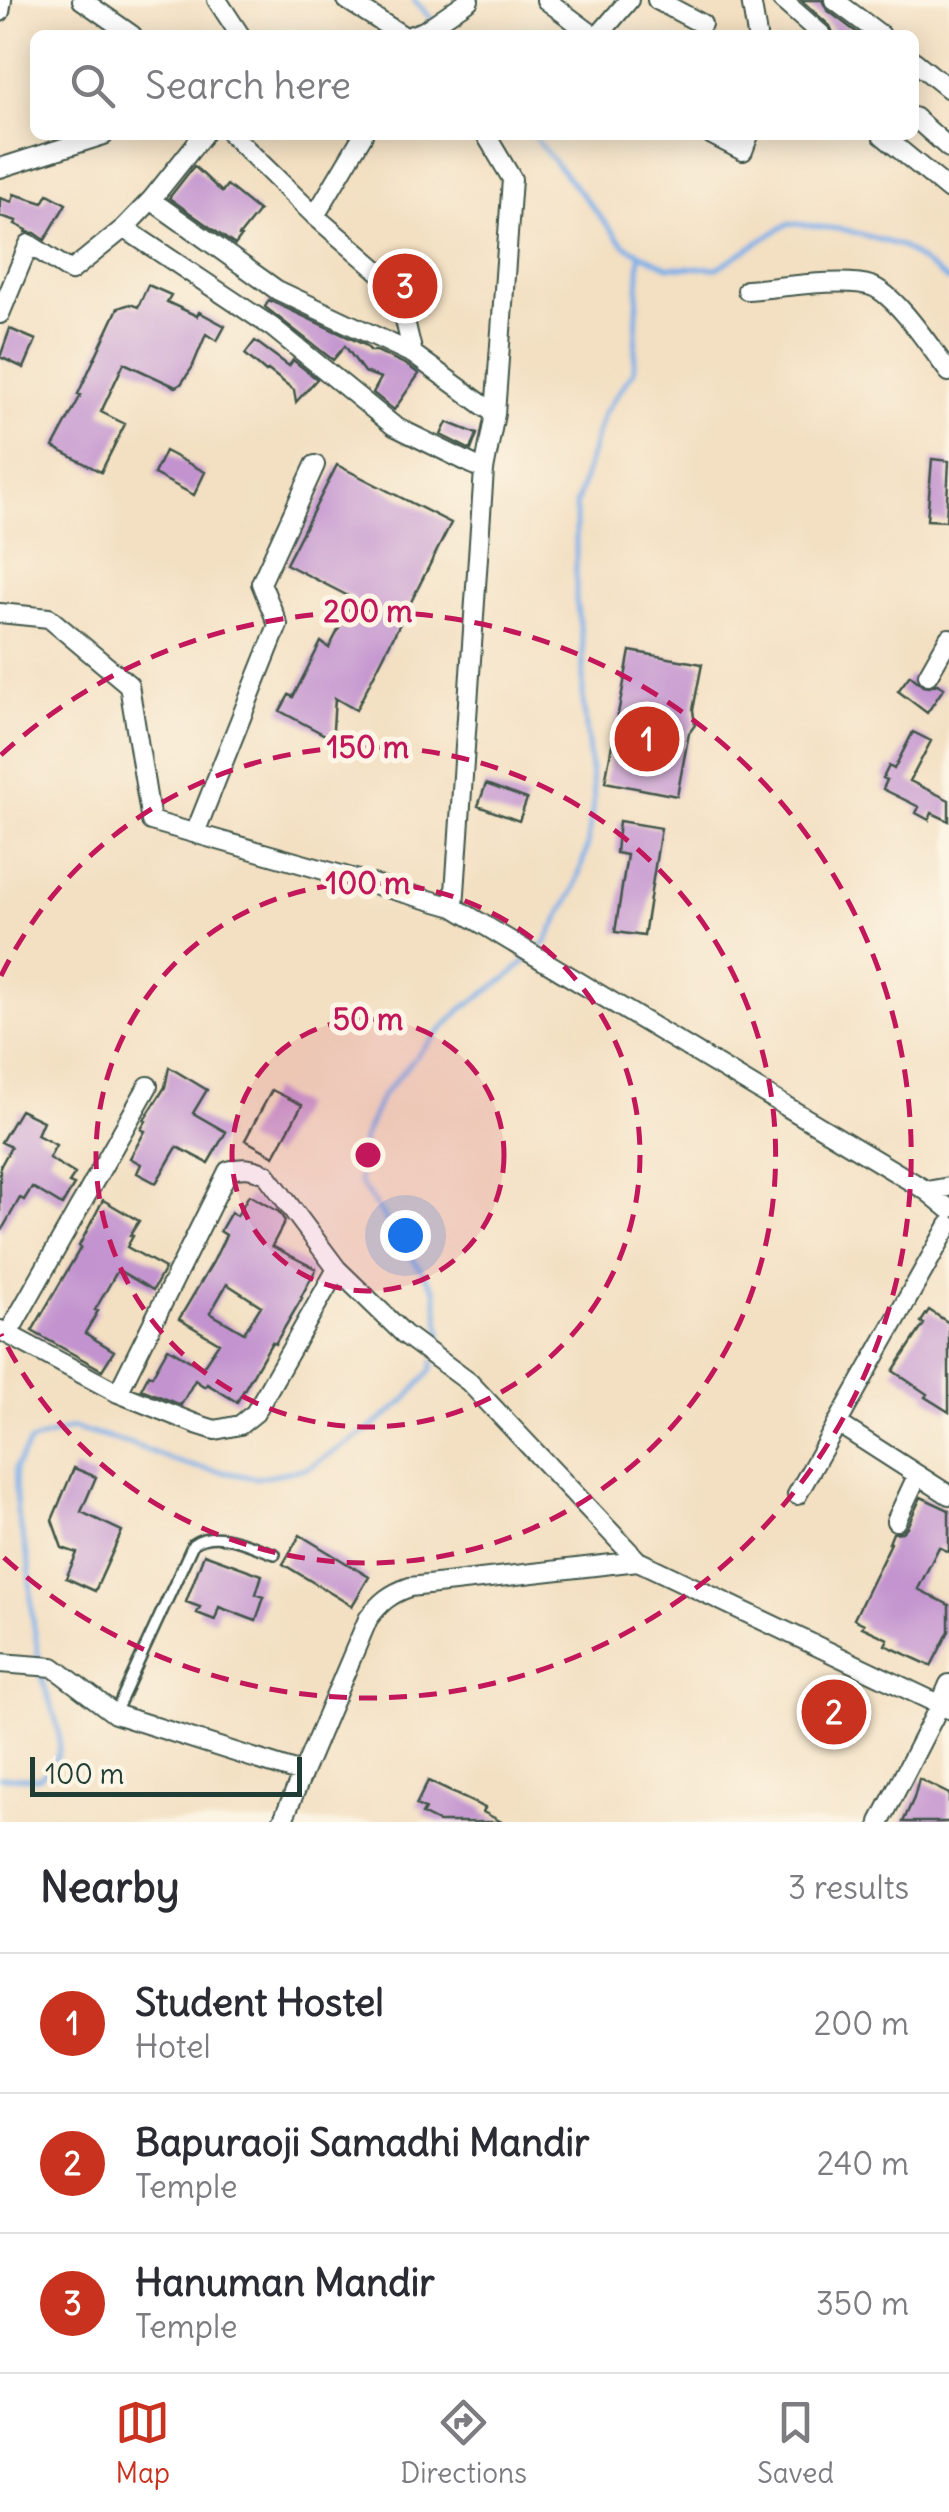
<!DOCTYPE html>
<style>
body{margin:0;font-family:Delius,sans-serif;background:#f7f7f7;color:#2b2b33}
.scale{position:absolute;left:30px;bottom:25px;width:272px;box-sizing:border-box;padding-left:10px;border:5px solid #1f3d34;border-top:0;font-size:28px;line-height:35px;white-space:nowrap;color:#1f3d34;-webkit-text-stroke:8px #fcf5e5;paint-order:stroke}
.you{position:absolute;left:405px;top:1235px;width:35px;height:35px;margin:-25px;border:8px solid #fff;border-radius:50%;background:#1a73e8;box-shadow:0 0 0 15px #1a73e833}
.badge{display:grid;place-items:center;width:65px;height:65px;border-radius:50%;background:#c8321e;color:#fff;font-size:32px;font-weight:700}
.pin{position:absolute;translate:-50% -50%;border:5px solid #fff;box-shadow:0 2px 10px #0006}
.list{margin:0;padding:0;list-style:none}
h2{display:flex;justify-content:space-between;align-items:center;height:130px;margin:0;padding:0 40px;font-size:42px}
h2 small{font-size:32px;font-weight:400;color:#7c7c81}
.list li{display:grid;grid-template-columns:65px 1fr auto;gap:30px;align-items:center;box-sizing:border-box;height:140px;padding:0 40px;border-top:2px solid #e1e1e2}
.list b{display:block;font-size:38px;white-space:nowrap}
.list p{margin:0;font-size:32px;white-space:nowrap;color:#7c7c81}
.list em{font-size:32px;font-style:normal;color:#7c7c81}
.icon{flex:none;width:55px;height:55px;fill:none;stroke:currentColor;stroke-width:2;stroke-linecap:round;stroke-linejoin:round}
.map{position:relative;flex:none;width:949px;height:1822px;overflow:hidden}
.search{position:absolute;background:#fff;box-shadow:0 5px 25px #0003;left:30px;right:30px;top:30px;height:110px;display:flex;align-items:center;gap:25px;box-sizing:border-box;padding:0 35px;border-radius:15px;color:#7c7c81;font-size:38px}
.sheet{height:550px;background:#fff}
nav{display:flex;justify-content:space-around;align-items:center;box-sizing:border-box;height:140px;border-top:2px solid #e1e1e2;background:#fff;font-size:28px;color:#7c7c81}
nav a{display:grid;justify-items:center;gap:5px}
nav .on{color:#c8321e}
.map>svg:first-child{display:block}
.lines{fill:none;stroke-linecap:round;stroke-linejoin:round}
.stream{stroke:#7baee8;stroke-width:5}
.building{fill:#c293cf;fill-rule:evenodd}
.lane-casing{stroke:#3f5549;stroke-width:14}
.street-casing{stroke:#3f5549;stroke-width:22}
.lane{stroke:#fff;stroke-width:9}
.street{stroke:#fff;stroke-width:18}
.ring{fill:none;stroke:#c2185b;stroke-width:5;stroke-dasharray:18 12}
.centre{fill:#c2185b;stroke:#fcf5e5;stroke-width:5}
.ring-label{font-size:30px;text-anchor:middle;font-weight:bold;fill:#c2185b;stroke:#fcf5e5;stroke-width:10;stroke-linejoin:round;paint-order:stroke}
</style>
<div class="map">
<svg width="949" height="1822" viewBox="0 0 949 1822">
<rect width="100%" height="100%" fill="#fcf5e5"/>
<filter id="ink" filterUnits="userSpaceOnUse"><feTurbulence type="fractalNoise" baseFrequency=".01" numOctaves="2"/><feDisplacementMap in="SourceGraphic" scale="20" xChannelSelector="R" yChannelSelector="G"/><feConvolveMatrix kernelMatrix="1 2 1 2 8 2 1 2 1" color-interpolation-filters="sRGB"/></filter>
<filter id="wash" filterUnits="userSpaceOnUse"><feTurbulence type="fractalNoise" baseFrequency=".0048" numOctaves="4" result="noise"/><feDisplacementMap in="SourceGraphic" scale="40" xChannelSelector="R" yChannelSelector="G"/><feGaussianBlur stdDeviation="2.25" result="paint"/><feColorMatrix in="noise" values="0 0 0 0 0 0 0 0 0 0 0 0 0 0 0 0 0 1.4 0 .05"/><feComposite in="paint" operator="in"/></filter>
<g filter="url(#wash)">
<rect width="100%" height="100%" fill="#f3dfc1"/>
<g class="lines">
<path class="stream" d="M414,0L446,35
M532,135L625,246L668,267L717,268L789,223L846,230L901,246L949,281
M436,1352L441,1333L435,1290L359,1182L363,1139L381,1097L421,1051L462,1009L508,977L546,942L574,890L587,848L594,798L583,700V646L576,600V505L603,414L634,371L640,253
M39,1659L32,1614L29,1563L17,1512L15,1468L30,1442L72,1428L131,1444L186,1465L256,1478L308,1468L367,1431L405,1401L432,1369L433,1362
M0,1777L39,1778C44,1773 53,1766 56,1759C68,1732 45,1698 40,1670"/>
</g>
<g id="blocks">
<path class="building" d="M801,0H822L827,10L860,35H834L830,26Z
M194,166L222,192L227,185L259,211L239,236L241,237L235,245L169,198Z
M14,194L43,203L48,194L66,204L45,240L35,233L26,232L27,230L15,224L17,221L0,216V198L12,202Z
M148,285L171,295L167,302L197,316L199,312L225,326L217,341L206,334L192,368L181,384L176,387L124,363L101,412L125,424L101,472L53,447L81,395L78,394L118,308L130,304L138,307Z
M269,300L365,345L371,351H377L407,365L419,374L394,410L373,393L381,378L364,372L345,346L333,360L265,307Z
M10,329L36,340L24,368L0,357Z
M255,341L289,366L293,360L317,379L296,402L294,390L268,370L266,372L245,354Z
M447,422L477,434L471,450L441,435Z
M165,451L205,472L194,495L154,474Z
M932,459L949,461L946,521L927,520Z
M337,465L451,523L356,710L335,698L333,729L329,737L280,711L289,695L293,697L321,642L329,648L354,599L286,564Z
M630,651L702,664L693,710L695,725L689,733L677,796L605,782Z
M910,675L923,686L929,687L937,684L944,688L927,713L898,691Z
M913,732L931,741L910,781L949,800V821L932,813L929,820L916,813L919,807L883,789L887,780L883,778L889,766L894,769Z
M486,784L527,799L519,821L478,806Z
M619,821L661,828L644,936L615,932L627,855L616,853Z
M169,1067L207,1090L193,1113L226,1132L208,1163L177,1147L156,1183L137,1173L141,1164L130,1158L145,1131L141,1129L146,1121L144,1120L165,1087Z
M272,1090L302,1105L274,1156L245,1140Z
M20,1110L43,1121L37,1135L56,1145L49,1158L75,1174L69,1183L74,1185L62,1205L32,1187L24,1200L20,1198L0,1233V1167L11,1147L1,1142Z
M249,1195L279,1212L285,1221L272,1246L316,1269L301,1297L302,1298L275,1344L272,1342L237,1402L207,1384L205,1387L195,1380L181,1405L141,1389L149,1374L152,1376L168,1348L202,1368L219,1343L179,1319L213,1262L226,1235L220,1231L231,1212L237,1216ZM227,1284L261,1306L244,1333L210,1313Z
M103,1200L139,1221L130,1235L133,1236L127,1247L165,1268L153,1290L118,1270L95,1310L98,1311L85,1333L114,1351L102,1370L32,1331L81,1247L79,1246Z
M929,1310L949,1323V1412L925,1397L927,1394L893,1371L924,1324L921,1322Z
M74,1468L96,1477L81,1512L122,1531L95,1591L66,1578L77,1553L62,1548L52,1520Z
M921,1497L949,1510V1552L939,1547L918,1589L949,1605V1631L931,1666L885,1645L888,1639L862,1627L864,1624L854,1619L891,1543H889L893,1533L902,1532L907,1527Z
M300,1535L369,1577L352,1606L283,1564Z
M204,1554L262,1575L256,1594L264,1597L256,1621L219,1607L215,1620L197,1613L200,1607L186,1602Z
M919,1779L949,1794V1822H903L914,1798Z
M428,1781L485,1808L483,1812L502,1822H438L422,1814L425,1809L416,1805Z"/>
</g>
</g>
<g filter="url(#ink)">
<use href="#blocks" fill-opacity="0" stroke="#3f5549" stroke-width="2.5"/>
<g class="lines">
<defs>
<path id="lane" d="M115,1713L193,1544C216,1527 250,1546 275,1554"/>
<path id="street" d="M82,0L132,35
M217,0L240,35
M347,0L402,35
M546,0L593,35
M657,0L702,24
M751,0L757,35
M782,0L822,35
M834,0L881,35
M0,12L2,0
M412,35L424,31L469,0
M599,35L629,0
M914,61L949,89
M914,117L949,148
M232,135L315,216L397,287L413,354L495,414
M712,135L743,151L749,135
M882,135L949,190
M0,168L104,135
M151,200L277,290L413,354
M315,216L363,135
M124,228L272,327L394,426L484,470
M747,290C776,288 846,277 871,286C896,294 932,350 949,372
M0,314L29,244L71,271L124,228L151,200L203,135
M0,613L49,618L129,685L151,821L454,907L927,1191L949,1187
M928,675L949,638
M195,833L278,625L261,583L315,465
M454,907L484,470L495,414L512,179L486,135
M927,1191L949,1209
M0,1330L118,1393L196,1424L215,1430L240,1425L255,1413L337,1269
M8,1334L148,1086
M118,1393L228,1171C243,1166 252,1168 266,1174L337,1269L404,1334L469,1382L638,1561
M837,1423L949,1495
M797,1495L949,1225
M896,1521L917,1476
M0,1663L53,1667L115,1714L301,1773
M282,1822L368,1619C380,1602 390,1594 410,1587L638,1561L949,1709
M880,1822L940,1705L949,1684"/>
</defs>
<use href="#lane" class="lane-casing"/>
<use href="#street" class="street-casing"/>
<use href="#lane" class="lane"/>
<use href="#street" class="street"/>
</g>
</g>
<circle cx="368" cy="1155" r="136" fill="#c2185b" fill-opacity=".12"/>
<g class="ring">
<circle cx="368" cy="1155" r="136"/>
<circle cx="368" cy="1155" r="272"/>
<path d="M1 976A408 408 0 1 1 1 1334"/>
<path d="M1 755A543 543 0 1 1 1 1555"/>
</g>
<circle cx="368" cy="1155" r="15" class="centre"/>
<g class="ring-label">
<text x="368" y="622">200 m</text>
<text x="368" y="758">150 m</text>
<text x="368" y="894">100 m</text>
<text x="368" y="1030">50 m</text>
</g>
</svg>
<div class="scale">100 m</div>
<div class="you"></div>
<div class="pin badge" style="left:647px;top:739px">1</div>
<div class="pin badge" style="left:834px;top:1712px">2</div>
<div class="pin badge" style="left:405px;top:286px">3</div>
<div class="search"><svg class="icon" aria-label="search" viewBox="0 0 24 24"><circle cx="10" cy="10" r="6"/><path d="M15 15l6 6"/></svg>Search here</div>
</div>
<section class="sheet">
<h2>Nearby<small>3 results</small></h2>
<ul class="list">
<li><span class="badge">1</span><div><b>Student Hostel</b><p>Hotel</p></div><em>200 m</em></li>
<li><span class="badge">2</span><div><b>Bapuraoji Samadhi Mandir</b><p>Temple</p></div><em>240 m</em></li>
<li><span class="badge">3</span><div><b>Hanuman Mandir</b><p>Temple</p></div><em>350 m</em></li>
</ul>
</section>
<nav>
<a class="on"><svg class="icon" aria-label="map" viewBox="0 0 24 24"><path d="M3 6l6-2 6 2 6-2v14l-6 2-6-2-6 2zM9 4v14M15 6v14"/></svg>Map</a>
<a><svg class="icon" aria-label="directions" viewBox="0 0 24 24"><path d="M12 3l9 9-9 9-9-9zM9 14v-3h6M13 9l2 2-2 2"/></svg>Directions</a>
<a><svg class="icon" aria-label="saved" viewBox="0 0 24 24"><path d="M7 4h10v16l-5-4-5 4z"/></svg>Saved</a>
</nav>
